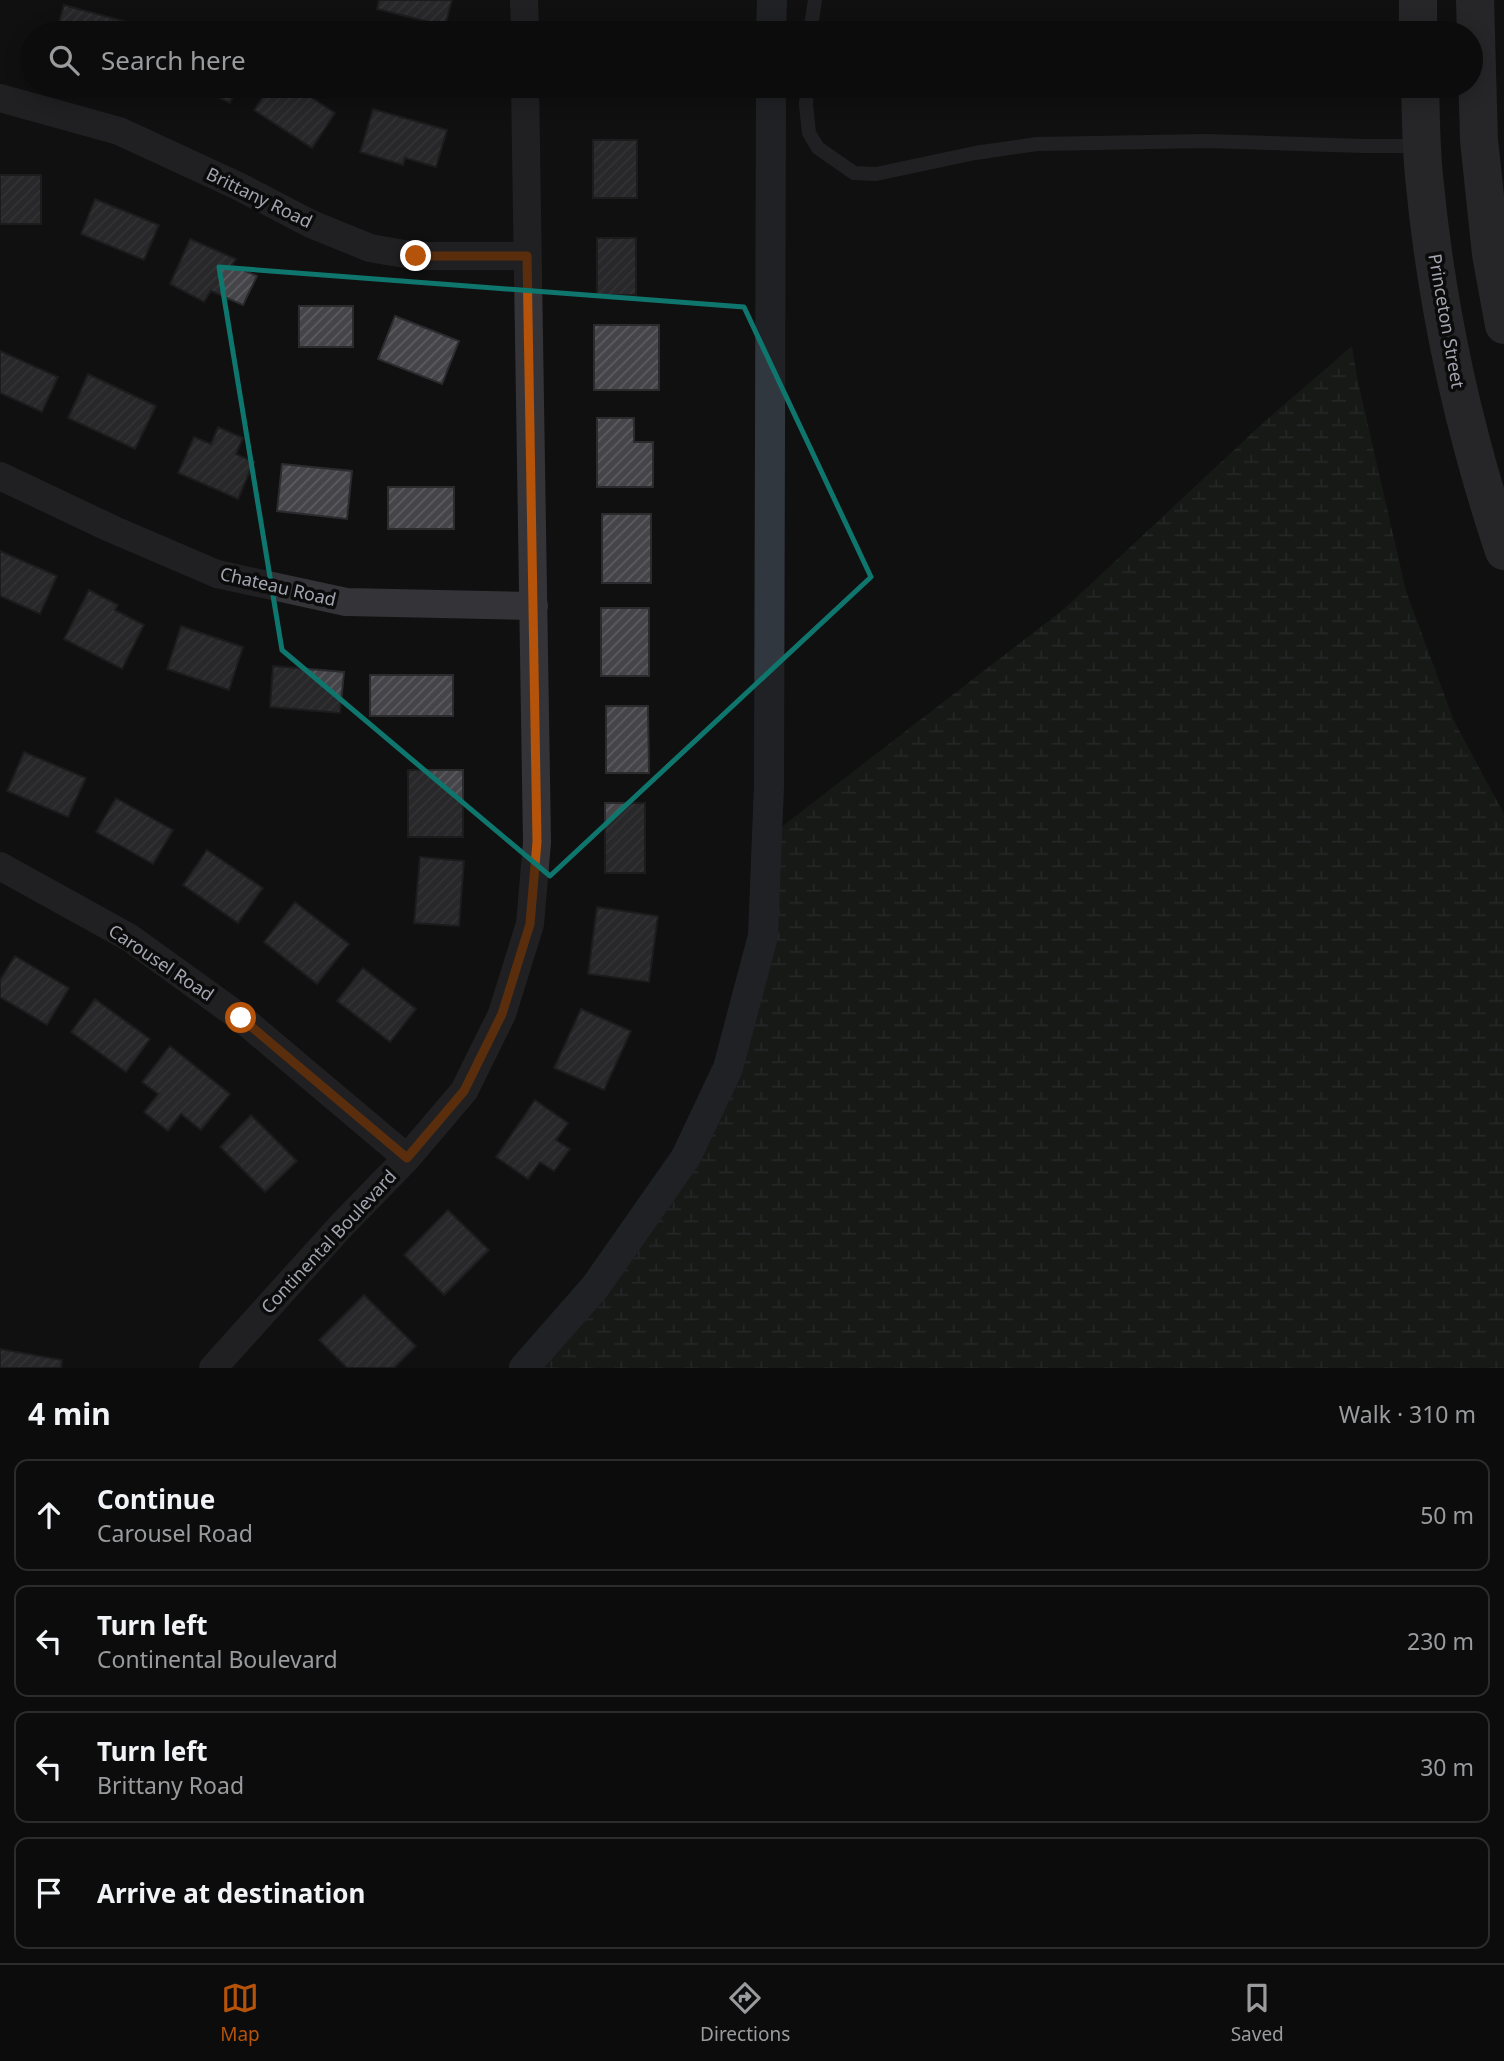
<!DOCTYPE html>
<meta charset="utf-8">
<style>
body{margin:0;font-family:"Noto Sans",sans-serif;background:#151516;color:#f1f3f6}
.stop{position:absolute;width:21px;height:21px;margin:-16px;border:5px solid #b45309;border-radius:50%;background:#fff}
.stop.end{background:#b45309;border-color:#fff;box-shadow:0 2px 7px #0008}
.list{margin:0;padding:0;list-style:none}
h2{display:flex;justify-content:space-between;align-items:center;height:91px;margin:0;padding:0 28px;font-size:30px}
h2 small{font-size:23px;font-weight:400;color:#9a9b9d}
.list li{display:grid;grid-template-columns:46px 1fr auto;gap:21px;align-items:center;box-sizing:border-box;height:112px;margin:0 14px 14px;padding:0 14px;border:2px solid #2c2c2e;border-radius:14px}
.list b{display:block;font-size:26px;white-space:nowrap}
.list p{margin:0;font-size:23px;white-space:nowrap;color:#9a9b9d}
.list em{font-size:23px;font-style:normal;color:#9a9b9d}
.icon{flex:none;width:38px;height:38px;fill:none;stroke:currentColor;stroke-width:2;stroke-linecap:round;stroke-linejoin:round}
.map{position:relative;flex:none;width:1504px;height:1368px;overflow:hidden}
.search{position:absolute;background:#0c0c0d;box-shadow:0 4px 18px #0003;left:21px;right:21px;top:21px;height:77px;display:flex;align-items:center;gap:18px;box-sizing:border-box;padding:0 24px;border-radius:38px;color:#9a9b9d;font-size:26px}
.sheet{height:595px;background:#0c0c0d}
nav{display:flex;justify-content:space-around;align-items:center;box-sizing:border-box;height:98px;border-top:2px solid #2c2c2e;background:#0c0c0d;font-size:19px;color:#9a9b9d}
nav a{display:grid;justify-items:center;gap:4px}
nav .on{color:#b45309}
.map>svg:first-child{display:block}
.wetland{fill:url(#wetland-marsh)}
.lines{fill:none;stroke-linecap:round;stroke-linejoin:round}
.canal{stroke:#31373f;stroke-width:30}
.building{fill:url(#building-hatch);stroke:#2b2a2d;stroke-width:2}
.service{stroke:#343438;stroke-width:14}
.minor{stroke:#343438;stroke-width:28}
.secondary{stroke:#404046;stroke-width:38}
.route{stroke:#b45309;stroke-width:9}
.marked{fill:none;stroke:#0f766e;stroke-width:5;stroke-linejoin:round}
.labels{text-anchor:middle;stroke-width:7;stroke-linejoin:round;paint-order:stroke}
.street-label{font-size:18px;fill:#a3a5b0;stroke:#0b0b0c}
</style>
<div class="map">
<svg width="1504" height="1368" viewBox="0 0 1504 1368">
<defs>
<pattern id="wetland-marsh" width="20" height="14" patternUnits="userSpaceOnUse" patternTransform="scale(1.75)"><rect width="20" height="14" fill="#1f2521"/><path d="M1 5h8M5 5V1M11 12h8M15 12V8" fill="none" stroke="#3c423f"/></pattern>
<pattern id="building-hatch" width="6" height="6" patternUnits="userSpaceOnUse" patternTransform="scale(1.75)"><rect width="6" height="6" fill="#454549"/><path d="M-1 1l2-2M0 6l6-6M5 7l2-2" fill="none" stroke="#5d5d61"/></pattern>
</defs>
<rect width="100%" height="100%" fill="#101011"/>
<path class="wetland" d="M1352,346L1358,382L1406,591L1454,721L1504,814V1368H512L581,1290L697,1123L761,963L771,835L1064,609L1264,422Z"/>
<g class="lines">
<path class="canal" d="M771,33L772,0
M524,1368L595,1287L686,1157L728,1068L763,936L769,786L771,86"/>
</g>
<path class="building" d="M379,0H452L445,26L377,9Z
M64,5L134,24L132,33H56Z
M194,86H238L230,103Z
M271,86H294L335,113L312,148L254,110Z
M591,86H632V94H591Z
M373,109L447,130L436,167L405,158L403,165L360,152Z
M593,140H637V198H593Z
M0,175H41V224H0Z
M95,199L159,225L144,260L81,234Z
M597,238H636V295H597Z
M190,239L236,259L232,265L257,276L243,305L211,291L204,302L170,284Z
M299,306H353V347H299Z
M395,316L459,341L442,384L378,359Z
M594,325H659V390H594Z
M0,351L58,377L42,412L0,393Z
M88,374L156,406L135,449L68,418Z
M597,418H634V442H653V487H597Z
M218,427L243,438L236,454L254,462L238,499L178,473L194,437L211,444Z
M282,464L352,471L347,519L277,511Z
M388,487H454V529H388Z
M602,514H651V583H602Z
M0,551L57,576L40,614L0,596Z
M89,590L118,605L115,610L144,625L122,669L64,639Z
M601,608H649V676H601Z
M181,626L243,647L229,690L167,669Z
M273,666L344,672L340,713L270,707Z
M370,675H453V716H370Z
M606,706H648L649,773H606Z
M24,752L86,778L68,817L7,791Z
M408,770H463V837H408Z
M116,798L173,830L153,864L96,832Z
M605,803H645V873H605Z
M207,850L263,888L238,923L183,885Z
M420,857L464,861L459,926L414,923Z
M295,902L349,944L317,984L264,942Z
M597,907L658,916L649,982L588,974Z
M15,956L69,988L47,1025L0,997V980Z
M363,968L416,1009L390,1042L337,1001Z
M95,999L150,1039L126,1072L71,1032Z
M581,1009L631,1031L604,1090L554,1068Z
M170,1046L230,1094L201,1130L181,1114L168,1131L144,1112L158,1094L142,1082Z
M535,1100L568,1123L556,1140L570,1149L554,1171L540,1162L528,1179L496,1157Z
M251,1115L297,1161L265,1192L220,1147Z
M448,1210L489,1250L444,1295L404,1255Z
M364,1295L416,1346L394,1368H347L319,1340Z
M0,1349L62,1360L61,1368H0Z"/>
<g class="lines">
<path class="service" d="M810,33L815,0
M807,86L806,105L809,133L818,148L854,173L876,174L975,153L1037,144L1206,141L1364,146H1421"/>
<path class="minor" d="M524,0L525,33
M0,98L119,131L238,186L311,224L370,248L416,256H527
M0,476L112,529L217,574L346,602L534,606
M0,866L130,938L241,1018L407,1158
M213,1368L340,1227L407,1158L464,1091L502,1014L530,924L537,842L525,86"/>
<path class="secondary" d="M1418,0V33
M1475,0L1479,140L1491,254L1504,325
M1420,86C1421,116 1421,146 1424,176C1436,304 1463,429 1504,551"/>
</g>
<g class="lines">
<path class="route" d="M241,1018L407,1158L464,1091L502,1014L530,924L537,842L527,256H416"/>
</g>
<path d="M0 0H1504V1368H0ZM219,267L744,307L871,577L550,876L282,650Z" fill="#101011" fill-opacity=".55" fill-rule="evenodd"/>
<path class="marked" d="M219,267L744,307L871,577L550,876L282,650Z"/>
<g class="labels">
<g class="street-label">
<text transform="translate(259 198) rotate(26)" y="6">Brittany Road</text>
<text transform="translate(1446 321) rotate(80)" y="6">Princeton Street</text>
<text transform="translate(278 587) rotate(13)" y="6">Chateau Road</text>
<text transform="translate(161 963) rotate(34)" y="6">Carousel Road</text>
<text transform="translate(329 1242) rotate(-47)" y="6">Continental Boulevard</text>
</g>
</g>
</svg>
<div class="stop" style="left:241px;top:1018px"></div>
<div class="stop end" style="left:416px;top:256px"></div>
<div class="search"><svg class="icon" aria-label="search" viewBox="0 0 24 24"><circle cx="10" cy="10" r="6"/><path d="M15 15l6 6"/></svg>Search here</div>
</div>
<section class="sheet">
<h2>4 min<small>Walk · 310 m</small></h2>
<ul class="list">
<li><svg class="icon" aria-label="ahead" viewBox="0 0 24 24"><path d="M12 20V5M6 11l6-6 6 6"/></svg><div><b>Continue</b><p>Carousel Road</p></div><em>50 m</em></li>
<li><svg class="icon" aria-label="left" viewBox="0 0 24 24"><path d="M17 20v-9H6M10 6l-5 5 5 5"/></svg><div><b>Turn left</b><p>Continental Boulevard</p></div><em>230 m</em></li>
<li><svg class="icon" aria-label="left" viewBox="0 0 24 24"><path d="M17 20v-9H6M10 6l-5 5 5 5"/></svg><div><b>Turn left</b><p>Brittany Road</p></div><em>30 m</em></li>
<li><svg class="icon" aria-label="arrive" viewBox="0 0 24 24"><path d="M6 21V4h12l-3 4 3 4H6"/></svg><div><b>Arrive at destination</b></div></li>
</ul>
</section>
<nav>
<a class="on"><svg class="icon" aria-label="map" viewBox="0 0 24 24"><path d="M3 6l6-2 6 2 6-2v14l-6 2-6-2-6 2zM9 4v14M15 6v14"/></svg>Map</a>
<a><svg class="icon" aria-label="directions" viewBox="0 0 24 24"><path d="M12 3l9 9-9 9-9-9zM9 14v-3h6M13 9l2 2-2 2"/></svg>Directions</a>
<a><svg class="icon" aria-label="saved" viewBox="0 0 24 24"><path d="M7 4h10v16l-5-4-5 4z"/></svg>Saved</a>
</nav>
